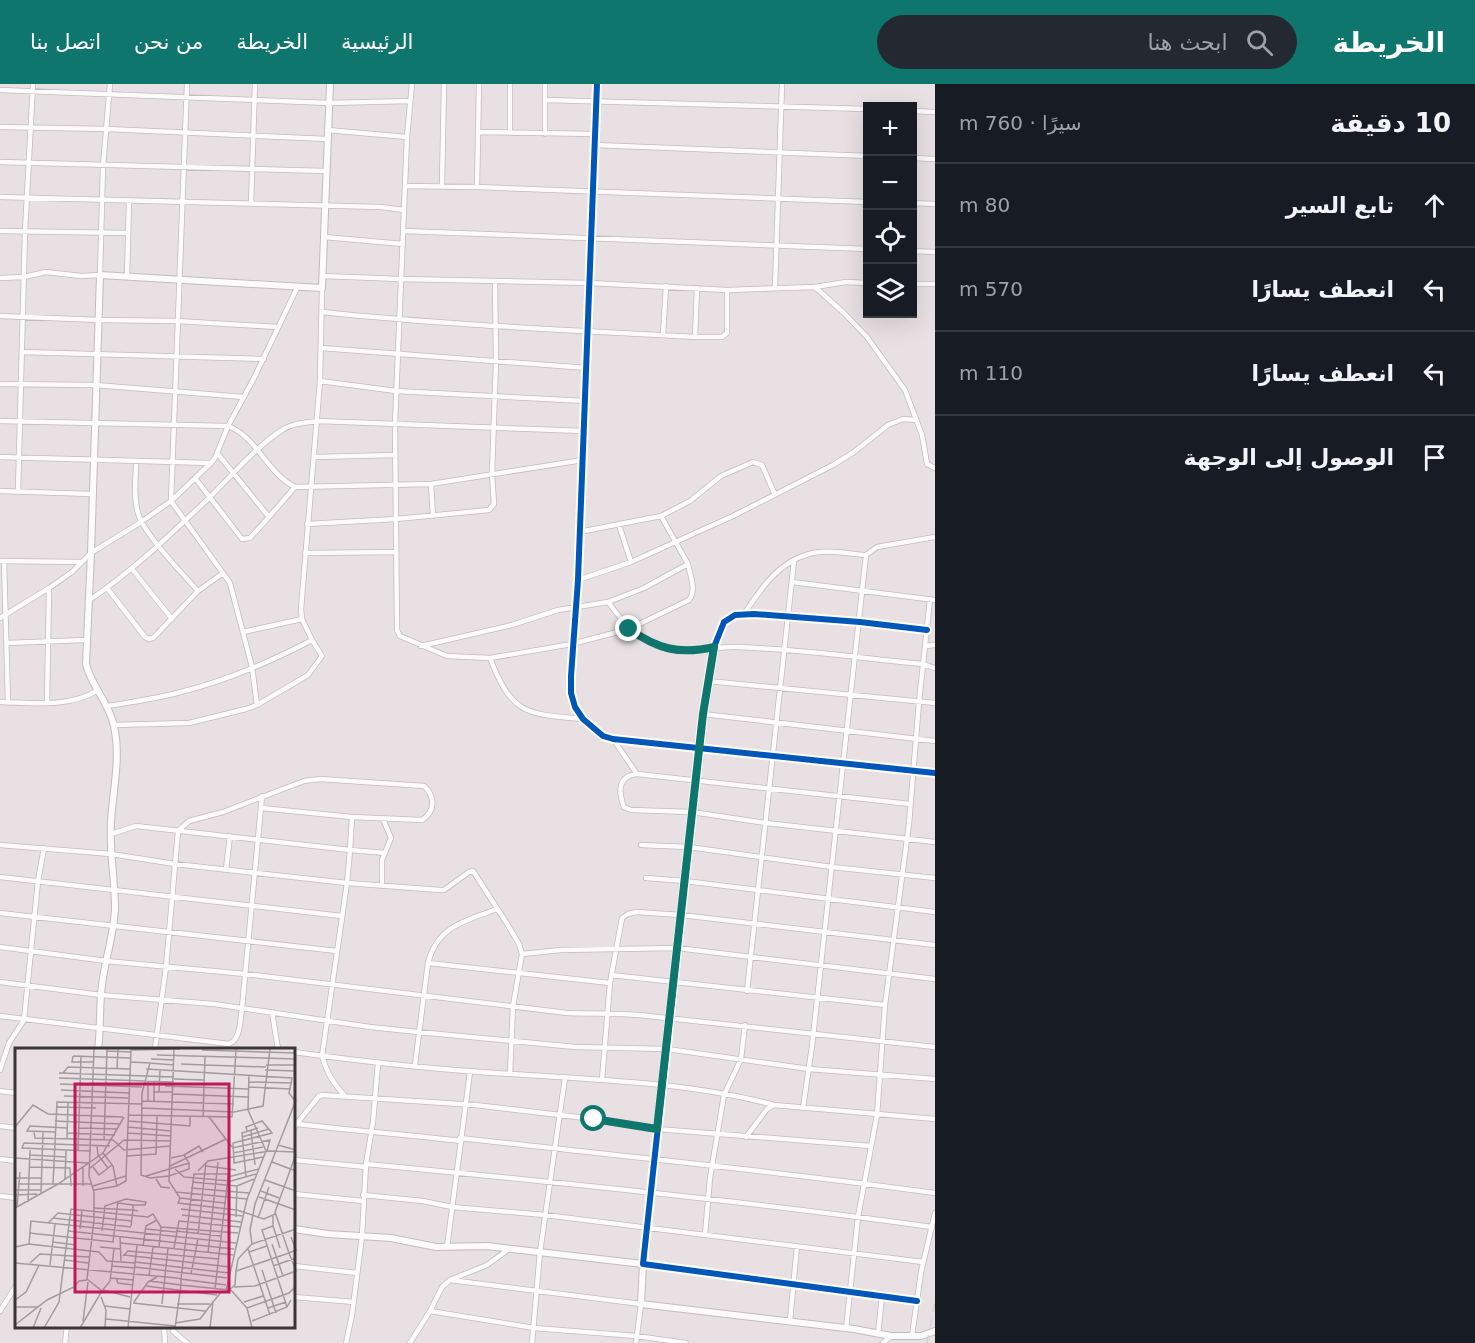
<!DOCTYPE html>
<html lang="ar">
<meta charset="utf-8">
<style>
body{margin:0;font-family:"DejaVu Sans","Noto Naskh Arabic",sans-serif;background:#242831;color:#f1f3f6;direction:rtl}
.controls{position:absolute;right:18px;top:18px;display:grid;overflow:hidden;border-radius:0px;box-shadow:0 6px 24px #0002}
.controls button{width:54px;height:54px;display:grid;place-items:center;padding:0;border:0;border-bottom:2px solid #363941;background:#171b24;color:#f1f3f6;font:30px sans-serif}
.stop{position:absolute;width:18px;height:18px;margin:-14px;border:4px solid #0f766e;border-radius:50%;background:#fff}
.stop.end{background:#0f766e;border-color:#fff;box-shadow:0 2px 6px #0008}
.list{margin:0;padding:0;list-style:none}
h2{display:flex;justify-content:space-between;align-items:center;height:78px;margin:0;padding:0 24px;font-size:26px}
h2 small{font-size:20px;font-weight:400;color:#9ea1a6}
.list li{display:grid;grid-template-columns:39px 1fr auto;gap:18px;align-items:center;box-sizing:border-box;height:84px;padding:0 24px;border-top:2px solid #363941}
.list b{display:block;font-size:22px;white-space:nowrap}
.list em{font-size:20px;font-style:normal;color:#9ea1a6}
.icon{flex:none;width:33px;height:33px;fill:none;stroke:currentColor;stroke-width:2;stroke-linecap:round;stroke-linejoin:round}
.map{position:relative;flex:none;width:935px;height:1259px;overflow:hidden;direction:ltr}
header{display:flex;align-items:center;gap:36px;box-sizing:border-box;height:84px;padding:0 30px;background:#0f766e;color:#fff}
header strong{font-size:28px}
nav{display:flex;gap:33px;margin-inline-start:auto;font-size:21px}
.search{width:420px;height:54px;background:#242831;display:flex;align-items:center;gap:15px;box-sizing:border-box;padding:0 21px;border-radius:33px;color:#9ea1a6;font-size:22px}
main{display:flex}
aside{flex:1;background:#171b24}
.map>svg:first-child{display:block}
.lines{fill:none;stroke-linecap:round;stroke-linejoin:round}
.street-casing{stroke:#c2bcbe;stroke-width:6}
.secondary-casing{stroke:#c2bcbe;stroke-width:8}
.street{stroke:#fcfafb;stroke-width:4.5}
.secondary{stroke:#fcfafb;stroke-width:6}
.rail{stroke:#d4d2d3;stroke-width:1.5;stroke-dasharray:8 8;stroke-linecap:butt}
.cycleway-casing{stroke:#fff;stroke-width:10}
.cycleway{stroke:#0057b8;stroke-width:6}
.route{stroke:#0f766e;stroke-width:8}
.inset-road{fill:none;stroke:#a29c9e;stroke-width:1.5}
.view{fill:#c2185b;fill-opacity:0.15;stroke:#c2185b;stroke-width:3}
.inset-edge{fill:none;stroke:#3a3537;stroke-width:3}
</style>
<header>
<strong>الخريطة</strong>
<div class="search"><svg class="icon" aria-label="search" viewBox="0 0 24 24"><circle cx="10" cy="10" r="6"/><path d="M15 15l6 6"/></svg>ابحث هنا</div>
<nav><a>الرئيسية</a><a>الخريطة</a><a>من نحن</a><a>اتصل بنا</a></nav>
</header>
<main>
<aside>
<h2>10 دقيقة<small>سيرًا · 760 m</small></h2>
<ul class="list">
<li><svg class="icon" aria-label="ahead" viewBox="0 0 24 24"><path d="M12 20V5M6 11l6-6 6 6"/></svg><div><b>تابع السير</b></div><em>80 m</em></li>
<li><svg class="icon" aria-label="left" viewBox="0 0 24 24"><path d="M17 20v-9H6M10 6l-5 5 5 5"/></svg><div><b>انعطف يسارًا</b></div><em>570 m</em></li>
<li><svg class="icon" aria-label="left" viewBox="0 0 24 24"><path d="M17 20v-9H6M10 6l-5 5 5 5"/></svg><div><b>انعطف يسارًا</b></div><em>110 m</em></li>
<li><svg class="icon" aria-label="arrive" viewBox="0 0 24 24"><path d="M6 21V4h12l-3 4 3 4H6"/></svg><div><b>الوصول إلى الوجهة</b></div></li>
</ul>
</aside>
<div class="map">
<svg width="935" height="1259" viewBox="0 0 935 1259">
<rect width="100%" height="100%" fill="#e8e0e2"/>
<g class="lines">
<defs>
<path id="street" d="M187,0L171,417L230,499L252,583L257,621
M412,0L407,53L395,340L397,546L400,552L447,572L490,574L572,560L629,545L689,516C697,506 690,492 688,480
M545,0V50
M597,0L578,496L571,592V609L575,623L583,635L603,652L613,655L935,689
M0,6L329,19L410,17
M545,16L868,25
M912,27L935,28
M0,43L107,45L327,55
M327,46L407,53
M479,48L596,50
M510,49V0
M595,61L868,72
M912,74L935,75
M0,78L326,87
M405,102L477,103L868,118
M442,102L444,0
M477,103L479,0
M0,113L381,123L404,126
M912,119L935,120
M251,120L255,0
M0,147L128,149
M404,147L868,165
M324,153L403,160
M912,167L935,168
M323,192L400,195L589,199L727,206L815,203L846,198L868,199
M127,193L129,117
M0,194L24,193L46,188L81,192L100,191L103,82L110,0
M912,200H935
M775,203L782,0
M815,203L844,229L867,253L905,306L922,351L927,380L935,384
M322,228C446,241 570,246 695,253L697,204
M0,232L99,236L177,237L277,243
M663,251L666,202
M695,253H722L727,249V206
M321,264L587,284
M22,268L264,275
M320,297L396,307L585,317
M0,300L95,301L244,313
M0,337L228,342C257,353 267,389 295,403L431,400L583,376
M217,369L269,433L295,403
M0,373L210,379
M315,373L395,371
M136,377C136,394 133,413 138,429C143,449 183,490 198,507
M195,394L242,455L250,454L269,433
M431,400L433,432
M0,407L92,410
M18,408L25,148L33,0
M661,432L690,417L721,392L753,378L762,381L775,411
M307,440L396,435L489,426L494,420L492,390L496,278L495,197
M619,441L631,478
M305,469L396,468
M0,477L81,478
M4,477L8,618
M132,485L172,535
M578,496L631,478L733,432L833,381L854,368L888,341L903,335L916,336
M792,498L935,516
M107,504L145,553L149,555L153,554L198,507L223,489
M88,517C133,487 171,450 211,412C231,392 258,361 282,346C293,339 305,339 318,337L584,347
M608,518C620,534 632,550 650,559C677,573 708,562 736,563C798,565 861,574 923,580L935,584
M744,530C760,506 778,478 809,470C826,465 849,470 866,471
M0,534L49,504L72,488L91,469L141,438L171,417L211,379L215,374L228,342L253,296L297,204
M243,548L302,535
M7,559L85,556
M421,562L512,541L558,526L608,518L644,504L688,480L661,432L579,448
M925,562L935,561
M490,574C512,631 526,630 583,635
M708,597L935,619
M0,618C32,619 70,624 98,606
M47,619L49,505
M108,622C131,618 154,615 177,609C223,598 270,578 312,556L302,535L301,525L320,297L322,204
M703,630L935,657
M114,641L189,639L246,625L257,621L308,591L322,572L312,556
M613,655L637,690
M910,720L637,690C618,692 618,707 624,723L631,726L692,728L766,739L935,758
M261,724L352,733L350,766L385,769
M111,750L136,742L350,766L347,799L322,972C327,989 333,999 345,1012
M0,761L111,770L175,780L347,799L440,806H444L469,788L473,787L506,838L519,860L522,870L513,922L510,990
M641,761L689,763L832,783L935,794
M226,785L230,752
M0,793L342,832
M646,794L685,797L935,828
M382,802V776L391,754L383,735
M0,829L337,867
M0,863L106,877L245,890L567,929C591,930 615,929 639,931L935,963
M522,870L561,866L677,864L935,895
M428,879L610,899
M611,891L885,921
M0,898L101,911L214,920L370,943L418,948L575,963L667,965L809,985L935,995
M747,907L794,477
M272,928L278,965
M0,932L229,960C241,955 240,936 242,924L262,712
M155,965L166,883L178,747L189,737L223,728L304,697L320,695L424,702C435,712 436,727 422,736L352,733
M294,968C366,978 439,986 512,990C600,996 688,998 774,1021L935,1035
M415,981L428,879C437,842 465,837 497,825
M0,986L9,959L24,936L38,797L44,764
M602,996L610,899L622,834L628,830L636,828L681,831L935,861
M0,1007L16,1009
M803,1024L812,962L866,471L877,463L935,453
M298,1040C352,1047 406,1050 460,1057
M0,1042L16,1044
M294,1043L319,1012L322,1011L475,1021L594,1035L657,1045L871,1062
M746,1053L767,1025L774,1021
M460,1054C619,1072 777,1087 935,1109
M0,1075L16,1077
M294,1076L366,1083
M366,1080C555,1098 744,1117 932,1143
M294,1110L363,1117
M363,1111L423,1117L452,1123L545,1131L923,1178
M0,1112L16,1114
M705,1151L710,1094L724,1011L741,975L745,941
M447,1163L470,988
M294,1182L357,1189
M450,1196L641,1220L636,1259
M294,1213L354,1218
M917,1217L643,1180L703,630L714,563L724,538L735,531L754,530L860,538L927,546
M0,1227L16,1202
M430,1227L534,1244L636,1252L686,1259
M790,1237L797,1162
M164,1242L165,1259
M846,1245L858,1133L877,1031L885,921L909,740L919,618L930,515
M173,1247L187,1259
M878,1250L882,1212
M912,1252L921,1188L935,1129
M65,1259L67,1242
M346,1259L352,1231L362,1152L366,1080L373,1038L378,979
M410,1259L430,1227L442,1203L450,1196L487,1181L509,1165
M532,1259L540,1168L565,994
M883,1259L891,1252"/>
<path id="secondary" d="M98,965C101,944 99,922 102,901C105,875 114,851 115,824C115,795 109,767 111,737C113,705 121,674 114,642C109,618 91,602 86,580L91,469L100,191L322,204L330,0
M294,1145L328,1150L391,1154L436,1163L487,1162L643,1180L641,1220L854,1245L891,1252H921L935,1247"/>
</defs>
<use href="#street" class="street-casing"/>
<use href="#secondary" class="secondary-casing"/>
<use href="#street" class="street"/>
<use href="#secondary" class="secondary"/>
<path class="rail" d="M927,1259L935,1218"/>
<defs>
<path id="cycleway" d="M597,0L578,496L571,592V609L575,623L583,635L603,652L613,655L935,689
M917,1217L643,1180L703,630L714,563L724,538L735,531L754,530L860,538L927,546"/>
</defs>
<use href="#cycleway" class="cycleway-casing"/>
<use href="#cycleway" class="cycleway"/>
</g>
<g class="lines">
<path class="route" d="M594,1035L657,1045L703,630L714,563C679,571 658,565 629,545"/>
</g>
<g transform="translate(15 964)">
<rect width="280" height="280" fill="#e8e0e2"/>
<path class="inset-road" d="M159,1L154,133L165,150L163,155L222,162L249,171L260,166M116,2L165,1M187,2L281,5M92,3L116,4M142,7L281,11M58,8L116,10M58,8L57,14H78M136,11L159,12M115,14L135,15L127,45L126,127L135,130L154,128L174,121V115M134,15L159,17M166,16L190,17M190,17L251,19M251,17H281M102,20L103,1M131,21L277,30L274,45L280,53M250,22L281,23M44,25L159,29M48,25L53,19L115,21M44,30L159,34M159,31L189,32M234,34L277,35M45,36L127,39M150,38L234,41M234,39L276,41M46,42L114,45M139,44H158M144,44L145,22M158,46L233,49M49,48L113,50M127,53L219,56M133,53V33M139,53V34M41,59L81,60M127,60L219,64L248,58L255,1M113,67L217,69L221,1M188,69L190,8M194,69L217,99M40,73L106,76M113,73L175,78V69M0,79L18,57L33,66L108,69M113,79L156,83M64,80L103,81M232,83L231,79L247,73L257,85L218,95L219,115L248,109M236,83L240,117M19,84L20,90L98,92L109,102L156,98M40,84L12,83L15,78L52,80M52,85L100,87M113,85L156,88M227,89L254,81M52,90L53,55M89,92L92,1M263,97L281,102M82,98L83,107L93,120M217,100L255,92L252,103M63,103L66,8M75,103L7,100L9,95L95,98M88,105L98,118L102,138M218,105L248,99M15,107L51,109M169,107L184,98L188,104M111,108L141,106L142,68M0,110L73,115M257,114L281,123M61,115V138M155,118L211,91M191,118L221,122M14,119L55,120L56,138M78,119L84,127L97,117M74,121L109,92L156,93M160,121L169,129L216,133L241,126M183,123L193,113L255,103L281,104M131,128L174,115L169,107L156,110M213,129L244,121M231,129L227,85L243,80M0,130H26M50,131L51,103M141,131L146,139L155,140M250,132L281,143M177,134L222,138L239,131M3,136H76M38,136L42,54L127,56M68,138V119M78,138L111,128L116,1M176,140L234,145M0,142H26M79,142L102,138L111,133V128M246,143L264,150M161,144L232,151M26,145L28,84M0,147L22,146M244,149L281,162M165,150L210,155M13,154L15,102M103,155L118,157V162L123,163M2,159L5,124M0,160L43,136L88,105L109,69M78,160L118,162L116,178M166,161L228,168M167,167L226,174M258,168V178L247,182L272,259M221,169L222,138M38,170L43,165L116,173M243,170L254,139M33,175L38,170L116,179M258,178L265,200M146,179L223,185M65,181L67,162M131,181L161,184M53,183L219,201M87,183L90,158L111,151L131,154L130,157H118M161,183L206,188M14,185L98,194L103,153M183,186L191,114M105,189L106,213M38,194L61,197M106,195L218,207M14,196L16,173L221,195M237,196L281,181M257,196L268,228M128,198L131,178L142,172M0,199L14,196L84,204L92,213L120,215M85,199L106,201M159,200L164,173L225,179M233,201L255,267M234,204L252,198M193,205L203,114M109,207L136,210M108,208L113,203L204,211M136,210L215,219M50,212L73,215M120,214L214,225M0,215L162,230L166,231V237L214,242L220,237L221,223L274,205L260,164L281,106M15,215L25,206L74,209M35,217L40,176M97,218L120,220M258,218L281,210M120,219L212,230M247,222L261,265M221,223L223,211L237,196L235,182L240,156L281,52M176,226L183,191M134,228L138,199M95,230L119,232M101,230L103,235L118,237M134,233L166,237L160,280M211,237L166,231L179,126H213M131,238L202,247M219,239L240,238L281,223L274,205L281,202L276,189M200,241L214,121M215,241L232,260L237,280M88,242L115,249M87,243L95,233L99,201M211,243L232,151L251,103L233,62L234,27M86,249L91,262L90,280M0,252L11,244L24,217M119,254L133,234L142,229M229,254L248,248M118,255L190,263M147,256L153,200M162,256H195M90,258L115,261M0,259H22M232,260L274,245L281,238M253,260L271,254M91,271L160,278M68,273L73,234M237,273L272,259L276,252M160,275L185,271L198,254M0,277L32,252L59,239L64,233L72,232M18,280L26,260M29,280L44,254L56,161L133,169L138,166L146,179L144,199M65,280L87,243L72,231L79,172V144L74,128L79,1M113,280L122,197M195,280L198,254L207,243"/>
<path class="view" d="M60,36H214V244H60Z"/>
<rect width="280" height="280" class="inset-edge"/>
</g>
</svg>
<div class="controls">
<button>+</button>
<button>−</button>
<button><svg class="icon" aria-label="locate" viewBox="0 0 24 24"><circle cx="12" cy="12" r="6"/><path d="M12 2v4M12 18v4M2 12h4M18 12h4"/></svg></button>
<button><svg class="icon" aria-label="layers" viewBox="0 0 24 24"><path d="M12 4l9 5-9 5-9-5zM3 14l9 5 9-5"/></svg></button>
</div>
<div class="stop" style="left:594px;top:1035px"></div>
<div class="stop end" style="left:629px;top:545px"></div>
</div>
</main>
